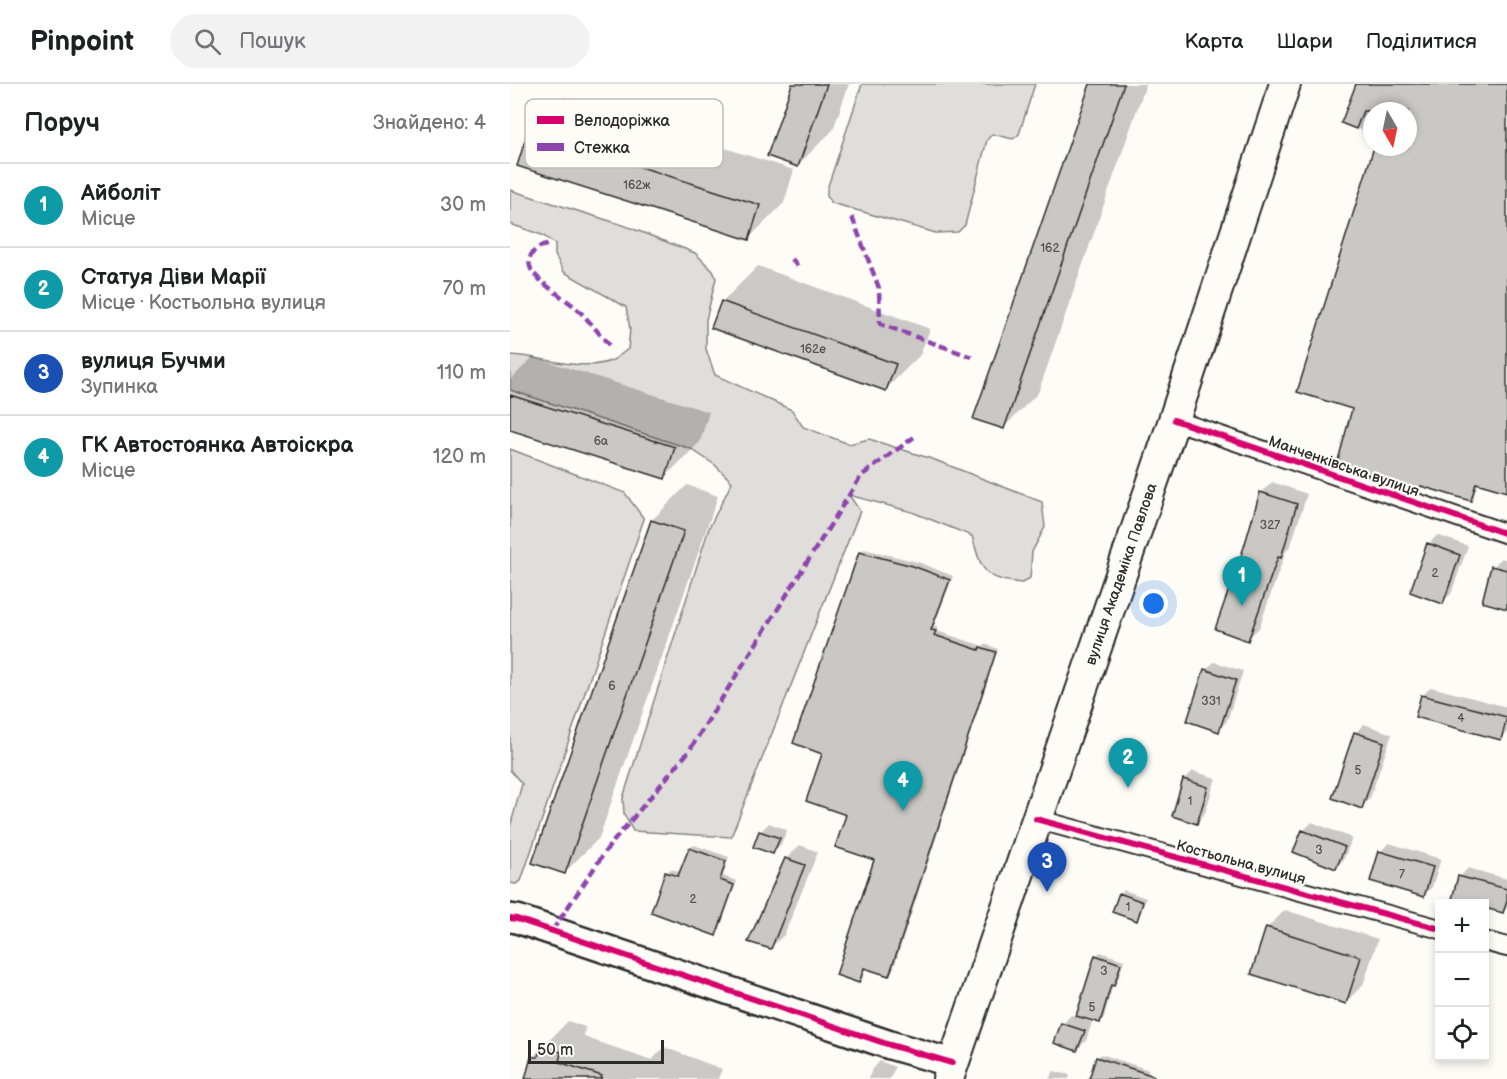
<!DOCTYPE html>
<html lang="uk">
<meta charset="utf-8">
<style>
body{margin:0;font-family:"Balsamiq Sans",sans-serif;background:#f2f2f2;color:#202124}
.controls{position:absolute;right:18px;bottom:18px;display:grid;overflow:hidden;border-radius:0px;box-shadow:0 3px 9px #0003}
.controls button{width:54px;height:54px;display:grid;place-items:center;padding:0;border:0;border-bottom:2px solid #e0e0e0;background:#fff;color:#202124;font:30px sans-serif}
.compass{position:absolute;left:853px;top:18px;width:54px;height:54px;border-radius:50%;background:#fff;box-shadow:0 3px 9px #0003;rotate:171deg}
.scale{position:absolute;left:18px;bottom:15px;width:136px;box-sizing:border-box;padding-left:6px;border:3px solid #2b2b2b;border-top:0;font-size:16px;line-height:21px;white-space:nowrap;color:#2b2b2b;-webkit-text-stroke:4px #fdfcf7;paint-order:stroke}
.you{position:absolute;left:644px;top:520px;width:21px;height:21px;margin:-15px;border:4px solid #fff;border-radius:50%;background:#1a73e8;box-shadow:0 0 0 9px #1a73e833}
.badge{display:grid;place-items:center;width:39px;height:39px;border-radius:50%;background:#1a73e8;color:#fff;font-size:20px;font-weight:700}
.pin{position:absolute;translate:-50% -50px;filter:drop-shadow(0 2px 3px #0008)}
.pin::after{content:'';position:absolute;top:32px;width:21px;height:18px;background:inherit;clip-path:polygon(0 0,100% 0,50% 100%)}
.list{margin:0;padding:0;list-style:none}
h2{display:flex;justify-content:space-between;align-items:center;height:78px;margin:0;padding:0 24px;font-size:26px}
h2 small{font-size:20px;font-weight:400;color:#757577}
.list li{display:grid;grid-template-columns:39px 1fr auto;gap:18px;align-items:center;box-sizing:border-box;height:84px;padding:0 24px;border-top:2px solid #e0e0e0}
.list b{display:block;font-size:22px;white-space:nowrap}
.list p{margin:0;font-size:20px;white-space:nowrap;color:#757577}
.list em{font-size:20px;font-style:normal;color:#757577}
.icon{flex:none;width:33px;height:33px;fill:none;stroke:currentColor;stroke-width:2;stroke-linecap:round;stroke-linejoin:round}
.map{position:relative;flex:none;width:997px;height:995px;overflow:hidden}
header{display:flex;align-items:center;gap:36px;box-sizing:border-box;height:84px;padding:0 30px;background:#fff;border-bottom:2px solid #e0e0e0}
header strong{font-size:28px}
nav{display:flex;gap:33px;margin-inline-start:auto;font-size:21px}
.search{width:420px;height:54px;background:#f2f2f2;display:flex;align-items:center;gap:15px;box-sizing:border-box;padding:0 21px;border-radius:33px;color:#757577;font-size:22px}
main{display:flex}
aside{flex:1;background:#fff}
.map>svg:first-child{display:block}
.green{fill:#dfdeda;stroke:#858482;stroke-width:1.5}
.shadow{fill:#0003}
.building{fill:#c9c8c4;stroke:#2b2b2b;stroke-width:1.5}
.lines{fill:none;stroke-linecap:round;stroke-linejoin:round}
.street-casing{stroke:#2b2b2b;stroke-width:22}
.secondary-casing{stroke:#2b2b2b;stroke-width:32}
.primary-casing{stroke:#2b2b2b;stroke-width:34}
.street{stroke:#fdfcf7;stroke-width:18}
.secondary{stroke:#fdfcf7;stroke-width:27}
.primary{stroke:#fdfcf7;stroke-width:30}
.quiet{stroke:#8e44ad;stroke-width:4.5;stroke-dasharray:9 4.5;stroke-linecap:butt}
.cycleway-casing{stroke:#fdfcf7;stroke-width:10}
.cycleway{stroke:#d6006c;stroke-width:6}
.labels{text-anchor:middle;stroke-width:4.5;stroke-linejoin:round;paint-order:stroke}
.number-label{font-size:12px;fill:#525251}
.street-label{font-size:15px;fill:#2b2b2b;stroke:#fdfcf7}
.key{fill:#fdfcf7;stroke:#bebdba;stroke-width:1.5}
.key-label{font-size:16px;fill:#2b2b2b}
</style>
<header>
<strong>Pinpoint</strong>
<div class="search"><svg class="icon" aria-label="search" viewBox="0 0 24 24"><circle cx="10" cy="10" r="6"/><path d="M15 15l6 6"/></svg>Пошук</div>
<nav><a>Карта</a><a>Шари</a><a>Поділитися</a></nav>
</header>
<main>
<aside>
<h2>Поруч<small>Знайдено: 4</small></h2>
<ul class="list">
<li><span class="badge" style="background:#0f9aa8">1</span><div><b>Айболіт</b><p>Місце</p></div><em>30 m</em></li>
<li><span class="badge" style="background:#0f9aa8">2</span><div><b>Статуя Діви Марії</b><p>Місце · Костьольна вулиця</p></div><em>70 m</em></li>
<li><span class="badge" style="background:#1a4fb4">3</span><div><b>вулиця Бучми</b><p>Зупинка</p></div><em>110 m</em></li>
<li><span class="badge" style="background:#0f9aa8">4</span><div><b>ГК Автостоянка Автоіскра</b><p>Місце</p></div><em>120 m</em></li>
</ul>
</aside>
<div class="map">
<svg width="997" height="995" viewBox="0 0 997 995">
<rect width="100%" height="100%" fill="#fdfcf7"/>
<filter id="ink" filterUnits="userSpaceOnUse"><feTurbulence type="fractalNoise" baseFrequency=".0167" numOctaves="2"/><feDisplacementMap in="SourceGraphic" scale="12" xChannelSelector="R" yChannelSelector="G"/><feConvolveMatrix kernelMatrix="1 2 1 2 8 2 1 2 1" color-interpolation-filters="sRGB"/></filter>
<g filter="url(#ink)">
<path class="green" d="M352,0H525L509,50L503,55L482,50L477,56L455,141L448,148L426,149L322,119L317,112V105Z
M0,106L113,141L185,169L203,187L206,194L196,236V265L205,291L282,326L293,343L339,360L359,355L425,376L532,418L535,443L522,468L520,494L512,499C474,495 472,488 462,452L402,428L339,411L350,427L221,753L123,747L114,730L113,714L199,444L222,398L205,381L181,365L0,306V271C31,272 74,289 103,276C108,273 113,269 118,265L120,245L116,223L54,188L45,171V160L32,151L0,140Z
M0,365L115,409L134,435L11,797L6,800L0,799V743L12,700L0,686Z"/>
<path class="shadow" d="M284,0H339L323,46L288,81Z
M581,0H636L528,309L493,344Z
M848,0H997V406L968,398L964,411L960,415L913,402L909,406L844,324L865,63H898V27H862V50L833,39Z
M54,13L284,86L274,119L239,154L19,48Z
M248,182L420,245L410,271L375,306L203,243L213,217Z
M23,273L199,328L190,358L155,393L0,344V296Z
M762,398L797,410L781,461L776,467L749,544L738,555L707,544L751,409Z
M177,401L208,412L89,754L54,789L142,436Z
M927,451L958,462L941,510L932,518L919,460Z
M354,465L408,478L443,492L424,542L428,543L427,547L473,562L475,560L488,565L383,886L379,890L356,883L353,894L349,897L366,775L337,730L313,669L350,469Z
M991,474L997,476V523L983,483Z
M704,578L733,587L717,637L708,646L695,586Z
M921,603L997,623V648L991,654L912,612Z
M854,640L882,650L860,714L852,723L845,649Z
M683,687L706,694L695,729L687,738L674,696Z
M802,738L842,754L834,775L826,783L793,747Z
M259,739L277,746L271,760L263,769L250,748Z
M879,759L931,775L922,803L913,812L862,796L871,767Z
M184,761L219,773L213,792L227,797L209,846L206,850L143,828L157,788L161,785L171,788L180,764Z
M290,761L308,768L274,851L260,864L240,857L277,774Z
M958,784L997,795V824L993,828L974,823V820H963L944,814L950,793Z
M614,806L636,814L630,831L627,835L610,810Z
M775,826L868,855L853,901L836,918L743,889L758,843Z
M590,868L614,876L608,896L603,900L594,933L590,937L574,933L573,935L582,938L576,957L567,965L553,940L561,931L568,933L586,872Z
M58,937L75,943L74,953L142,976L154,963L212,985L208,995H16L23,973Z
M591,970L639,986L636,995H580L587,974Z
M370,977L385,983L380,995H358L362,986Z
M544,987L560,991L559,995H539Z"/>
<path class="building" d="M282,0H317L288,83L257,72Z
M580,0H614L494,345L463,335Z
M846,0H997V408L966,399L961,417L911,402L909,408L827,380L842,325L787,308L864,63H898V27H853L846,45L831,39Z
M18,47L250,121L239,156L7,82Z
M211,217L386,280L376,307L201,244Z
M0,311L165,363L155,395L0,346Z
M750,408L787,420L771,474L768,473L738,557L705,545L734,463Z
M141,436L174,447L55,790L22,779Z
M917,459L950,471L933,520L900,508Z
M349,468L403,482L440,496L421,546L426,547L424,551L469,566L470,563L486,568L379,892L354,884L349,899L326,891L364,776L325,763L336,731L296,717L312,670L283,659Z
M981,482L997,486V525L972,518Z
M694,585L726,596L709,648L677,637Z
M911,611L997,633L991,656L905,633Z
M844,648L874,658L852,725L822,714Z
M673,695L698,703L687,740L662,732Z
M792,746L835,763L826,785L783,768Z
M249,747L270,754L263,770L243,763Z
M179,764L216,777L210,796L224,801L206,852L141,828L155,788L168,792Z
M869,767L923,783L914,813L860,797Z
M275,774L295,781L261,865L238,858Z
M948,792L997,805V817L993,829L975,824V819H957L942,815Z
M609,809L633,818L627,837L602,828Z
M756,843L851,873L836,920L741,890Z
M585,871L611,880L604,902L601,901L590,939L566,932Z
M551,939L575,947L567,967L544,959Z
M31,962L51,968L49,978L92,992L91,995H15L21,973H28Z
M586,973L644,992L643,995H579Z"/>
<g class="lines">
<defs>
<path id="street" d="M664,336L997,450
M526,735L930,845
M974,857L997,863"/>
<path id="secondary" d="M0,834L7,835L380,961L442,979"/>
<path id="primary" d="M438,995L664,336L775,0"/>
</defs>
<use href="#street" class="street-casing"/>
<use href="#secondary" class="secondary-casing"/>
<use href="#primary" class="primary-casing"/>
<use href="#street" class="street"/>
<use href="#secondary" class="secondary"/>
<use href="#primary" class="primary"/>
<path class="quiet" d="M342,133L369,204L370,240L462,273
M37,161C25,162 14,174 22,187C30,199 53,213 65,223C77,234 88,248 99,261
M282,175L290,185
M42,847L97,765L179,667L351,392L407,351"/>
<defs>
<path id="cycleway" d="M664,336L997,450
M526,735L930,845
M0,834L7,835L380,961L442,979"/>
</defs>
<use href="#cycleway" class="cycleway-casing"/>
<use href="#cycleway" class="cycleway"/>
</g>
</g>
<g class="labels">
<g class="number-label">
<text x="127" y="105">162ж</text>
<text x="540" y="168">162</text>
<text x="303" y="269">162е</text>
<text x="91" y="361">6а</text>
<text x="760" y="445">327</text>
<text x="925" y="493">2</text>
<text x="102" y="606">6</text>
<text x="701" y="621">331</text>
<text x="951" y="638">4</text>
<text x="848" y="690">5</text>
<text x="680" y="721">1</text>
<text x="809" y="770">3</text>
<text x="892" y="794">7</text>
<text x="183" y="819">2</text>
<text x="618" y="827">1</text>
<text x="594" y="891">3</text>
<text x="582" y="927">5</text>
</g>
<g class="street-label">
<text transform="translate(834 382) rotate(19)" y="5">Манченківська вулиця</text>
<text transform="translate(611 490) rotate(-71)" y="5">вулиця Академіка Павлова</text>
<text transform="translate(731 778) rotate(15)" y="5">Костьольна вулиця</text>
</g>
</g>
<rect x="15" y="15" width="198" height="69" rx="9" class="key"/>
<rect x="27" y="32" width="27" height="8" fill="#d6006c"/>
<rect x="27" y="59" width="27" height="8" fill="#8e44ad"/>
<g class="key-label">
<text x="64" y="42">Велодоріжка</text>
<text x="64" y="69">Стежка</text>
</g>
</svg>
<div class="controls">
<button>+</button>
<button>−</button>
<button><svg class="icon" aria-label="locate" viewBox="0 0 24 24"><circle cx="12" cy="12" r="6"/><path d="M12 2v4M12 18v4M2 12h4M18 12h4"/></svg></button>
</div>
<svg class="compass" viewBox="-18 -18 36 36"><path d="M0-13l5 13h-10z" fill="#e53935"/><path d="M0 13l5-13h-10z" fill="#757577"/></svg>
<div class="scale">50 m</div>
<div class="you"></div>
<div class="pin badge" style="left:732px;top:522px;background:#0f9aa8">1</div>
<div class="pin badge" style="left:618px;top:704px;background:#0f9aa8">2</div>
<div class="pin badge" style="left:537px;top:808px;background:#1a4fb4">3</div>
<div class="pin badge" style="left:393px;top:727px;background:#0f9aa8">4</div>
</div>
</main>
